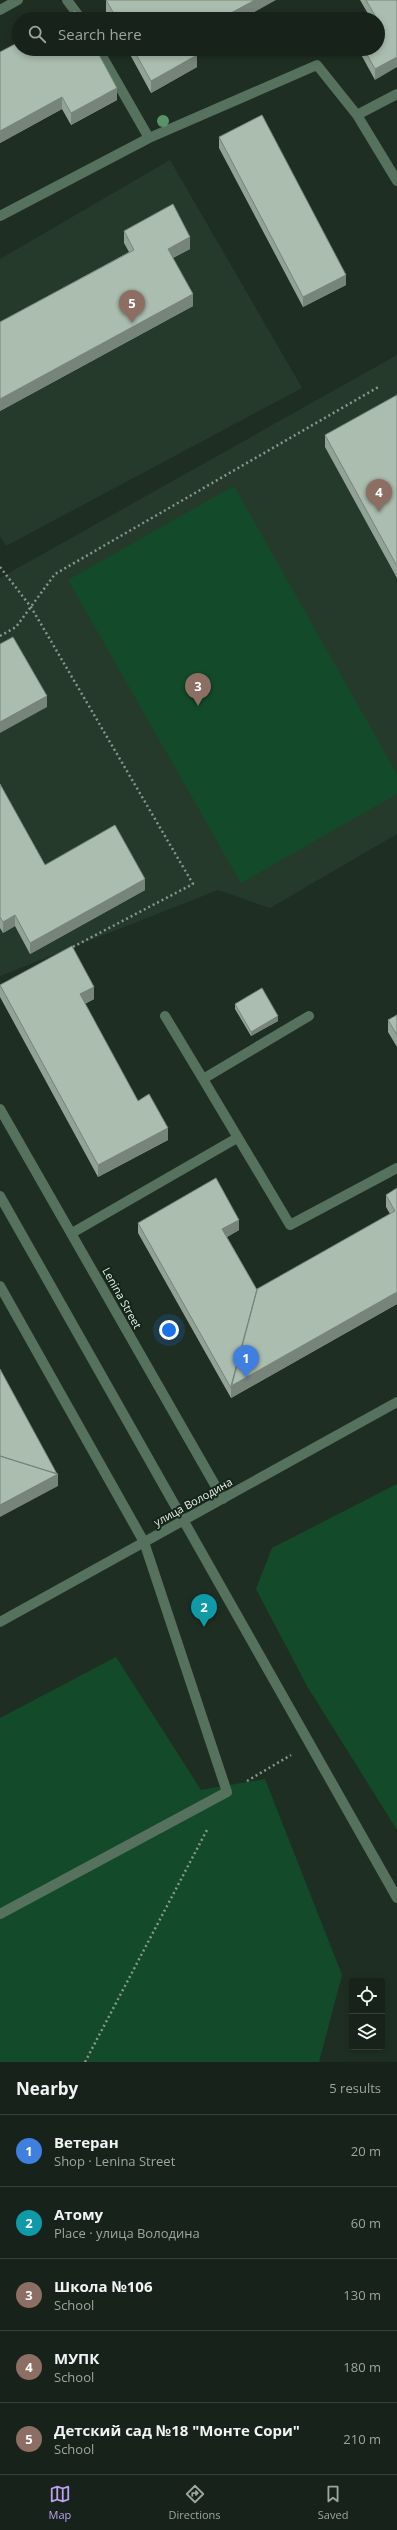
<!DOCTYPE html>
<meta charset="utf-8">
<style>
body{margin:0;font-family:"Open Sans",sans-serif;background:#202a23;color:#f1f3f6}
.controls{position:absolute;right:12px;bottom:12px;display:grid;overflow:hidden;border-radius:4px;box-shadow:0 2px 6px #0003}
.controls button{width:36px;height:36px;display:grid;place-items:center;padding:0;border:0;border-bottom:1px solid #363f39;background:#17221a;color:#f1f3f6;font:20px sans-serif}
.you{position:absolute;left:169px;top:1330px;width:14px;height:14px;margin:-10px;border:3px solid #fff;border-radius:50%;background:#1a73e8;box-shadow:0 0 0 6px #1a73e833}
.badge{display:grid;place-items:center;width:26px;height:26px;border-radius:50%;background:#bca0f2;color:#fff;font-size:13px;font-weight:700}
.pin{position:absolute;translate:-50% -33px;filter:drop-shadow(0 1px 2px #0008)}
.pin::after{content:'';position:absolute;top:21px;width:14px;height:12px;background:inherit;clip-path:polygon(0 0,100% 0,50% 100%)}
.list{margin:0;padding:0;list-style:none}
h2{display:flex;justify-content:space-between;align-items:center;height:52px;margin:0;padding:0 16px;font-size:17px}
h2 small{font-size:13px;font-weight:400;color:#9ea4a2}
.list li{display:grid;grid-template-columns:26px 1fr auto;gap:12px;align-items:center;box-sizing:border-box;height:72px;padding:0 16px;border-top:1px solid #363f39}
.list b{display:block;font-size:15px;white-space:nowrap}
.list p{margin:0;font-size:13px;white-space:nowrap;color:#9ea4a2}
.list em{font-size:13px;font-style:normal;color:#9ea4a2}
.icon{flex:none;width:22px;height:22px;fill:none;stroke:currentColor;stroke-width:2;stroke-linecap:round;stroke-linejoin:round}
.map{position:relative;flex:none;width:397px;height:2062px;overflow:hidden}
.search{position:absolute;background:#17221a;box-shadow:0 2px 6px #0003;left:12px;right:12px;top:12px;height:44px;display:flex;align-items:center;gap:10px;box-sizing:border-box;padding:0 14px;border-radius:22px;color:#9ea4a2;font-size:15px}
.sheet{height:412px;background:#17221a}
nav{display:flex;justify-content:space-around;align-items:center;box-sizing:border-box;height:56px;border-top:1px solid #363f39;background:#17221a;font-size:11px;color:#9ea4a2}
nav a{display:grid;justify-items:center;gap:2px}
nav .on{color:#bca0f2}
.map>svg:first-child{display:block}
.built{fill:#253a2b}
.green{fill:#134b2a}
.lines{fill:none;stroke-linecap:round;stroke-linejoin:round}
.path{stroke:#89968d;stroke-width:2.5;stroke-dasharray:2 3;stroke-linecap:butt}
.minor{stroke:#56715d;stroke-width:10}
.tree{fill:#59936a}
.wall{fill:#92a396}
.shaded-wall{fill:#77847a}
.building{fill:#aabdaf;stroke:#77847a}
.labels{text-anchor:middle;stroke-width:4;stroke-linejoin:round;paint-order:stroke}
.street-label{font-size:11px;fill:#eaf4ed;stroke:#15251a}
</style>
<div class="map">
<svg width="397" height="2062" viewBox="0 0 397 2062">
<rect width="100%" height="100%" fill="#1f2e23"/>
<path class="built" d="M170,160L302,388L6,546L0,536V259Z
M397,355V834L270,908L218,890L0,976V578Z"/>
<path class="green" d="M234,486L397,774V794L241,883L68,580Z
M397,1484V1830L307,1686L256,1589L272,1548Z
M116,1657L201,1790L265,1779L342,1975L319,2062H0V1718Z"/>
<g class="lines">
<path class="path" d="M0,567L31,607L193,884L69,949
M0,636L16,627L55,574L380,386
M247,1781L291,1755
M85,2062L208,1828"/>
<path class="minor" d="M67,0L81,19
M0,10L18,0
M98,49L149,138
M357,115L397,94
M0,216L149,138L317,65L357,115L397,181
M165,1016L203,1079L309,1016
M203,1079L290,1225L397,1168
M0,1109L223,1499
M0,1196L397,1898
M72,1233L237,1138
M0,1286L144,1542L227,1792L0,1914
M0,1622L397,1402"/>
</g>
<circle class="tree" cx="163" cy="121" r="6"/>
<path class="wall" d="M106,0L242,19H110L106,12Z
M360,0H397L375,80L358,49H378V19H371Z
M127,49H193L197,67L151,93Z
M0,52L117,100L71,125L62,109L0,143Z
M219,137L346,285L303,307L219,148Z
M124,231L190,249L173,258L193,306L0,411V322L129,252L124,243Z
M397,395V578L325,447V435Z
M0,784L45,865L145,890L30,954L15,926L3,933L0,928Z
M0,985L94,999L85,1004L138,1101L168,1140L98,1177L0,997Z
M235,1004L278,1021L251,1036L235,1009Z
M397,1015V1047L388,1032V1020Z
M397,1188V1304L231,1398L138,1233V1223L239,1230L227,1237L257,1290L390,1214L386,1207V1195Z"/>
<path class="shaded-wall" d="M255,0H276L242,19H220Z
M197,55V67L151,93V81Z
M397,57V67L375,80V69Z
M117,88V100L71,125V113Z
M62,97V109L0,143V131Z
M190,237V249L168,260V249Z
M346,275V285L303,307V297Z
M193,294V306L0,411V399Z
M47,696V707L0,733V722Z
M145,879V890L30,954V943Z
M15,915V926L3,933V922Z
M94,987V999L80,1006V994Z
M278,1016V1021L251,1036V1032Z
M168,1128V1140L98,1177V1165Z
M239,1220V1230L222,1240V1229Z
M397,1292V1304L231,1398V1386Z
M58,1474V1486L0,1517V1505Z"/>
<path class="building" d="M106,0H255L220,19H117Z
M366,0H397V57L375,69L364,49H378V19H377Z
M75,11L79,19H61Z
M19,42V49H96L117,88L71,113L62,97L0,131V52Z
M133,49H193L197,55L151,81Z
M262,115L346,275L303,297L219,137Z
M173,204L190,237L168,249L193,294L0,399V322L134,250L124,231Z
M397,395V566L325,435Z
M13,637L47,696L0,722V644Z
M0,784L45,865L115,825L145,879L30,943L15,915L3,922L0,917Z
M72,946L94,987L80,994L138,1101L149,1094L168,1128L98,1165L0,985Z
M262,988L278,1016L251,1032L235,1004Z
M397,1015V1035L388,1020Z
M216,1178L239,1220L222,1229L257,1290L231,1388L138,1223Z
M397,1188V1292L231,1386L257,1289L395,1211L386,1195Z
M0,1369L57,1474L0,1456Z
M0,1456L58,1474L0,1505Z"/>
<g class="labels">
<g class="street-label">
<text transform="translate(122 1298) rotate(61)" y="4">Lenina Street</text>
<text transform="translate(193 1502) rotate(-29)" y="4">улица Володина</text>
</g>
</g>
</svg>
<div class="controls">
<button><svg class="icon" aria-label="locate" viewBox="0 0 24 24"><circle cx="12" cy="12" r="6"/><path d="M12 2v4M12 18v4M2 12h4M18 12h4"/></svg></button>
<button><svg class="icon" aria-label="layers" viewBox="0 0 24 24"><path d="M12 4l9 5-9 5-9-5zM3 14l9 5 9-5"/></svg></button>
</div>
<div class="you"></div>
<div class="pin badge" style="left:246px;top:1378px;background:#3f7fe0">1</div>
<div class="pin badge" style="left:204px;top:1627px;background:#0f9aa8">2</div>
<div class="pin badge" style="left:198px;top:706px;background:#8d6e63">3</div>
<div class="pin badge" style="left:379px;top:512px;background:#8d6e63">4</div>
<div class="pin badge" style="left:132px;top:323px;background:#8d6e63">5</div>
<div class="search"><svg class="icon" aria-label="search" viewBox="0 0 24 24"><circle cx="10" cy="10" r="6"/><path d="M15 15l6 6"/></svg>Search here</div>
</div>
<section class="sheet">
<h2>Nearby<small>5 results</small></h2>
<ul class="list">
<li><span class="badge" style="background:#3f7fe0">1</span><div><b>Ветеран</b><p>Shop · Lenina Street</p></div><em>20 m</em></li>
<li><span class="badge" style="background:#0f9aa8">2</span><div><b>Атому</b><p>Place · улица Володина</p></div><em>60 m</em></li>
<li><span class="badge" style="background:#8d6e63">3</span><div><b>Школа №106</b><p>School</p></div><em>130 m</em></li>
<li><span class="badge" style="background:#8d6e63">4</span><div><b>МУПК</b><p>School</p></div><em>180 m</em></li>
<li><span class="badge" style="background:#8d6e63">5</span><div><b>Детский сад №18 &quot;Монте Сори&quot;</b><p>School</p></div><em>210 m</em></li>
</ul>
</section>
<nav>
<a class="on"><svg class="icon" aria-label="map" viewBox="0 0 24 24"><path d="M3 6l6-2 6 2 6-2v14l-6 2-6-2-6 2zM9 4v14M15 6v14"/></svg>Map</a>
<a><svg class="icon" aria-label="directions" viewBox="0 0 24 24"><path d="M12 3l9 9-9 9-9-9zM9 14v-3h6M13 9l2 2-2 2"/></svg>Directions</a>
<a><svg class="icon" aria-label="saved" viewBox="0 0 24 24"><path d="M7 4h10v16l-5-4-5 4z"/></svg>Saved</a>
</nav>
